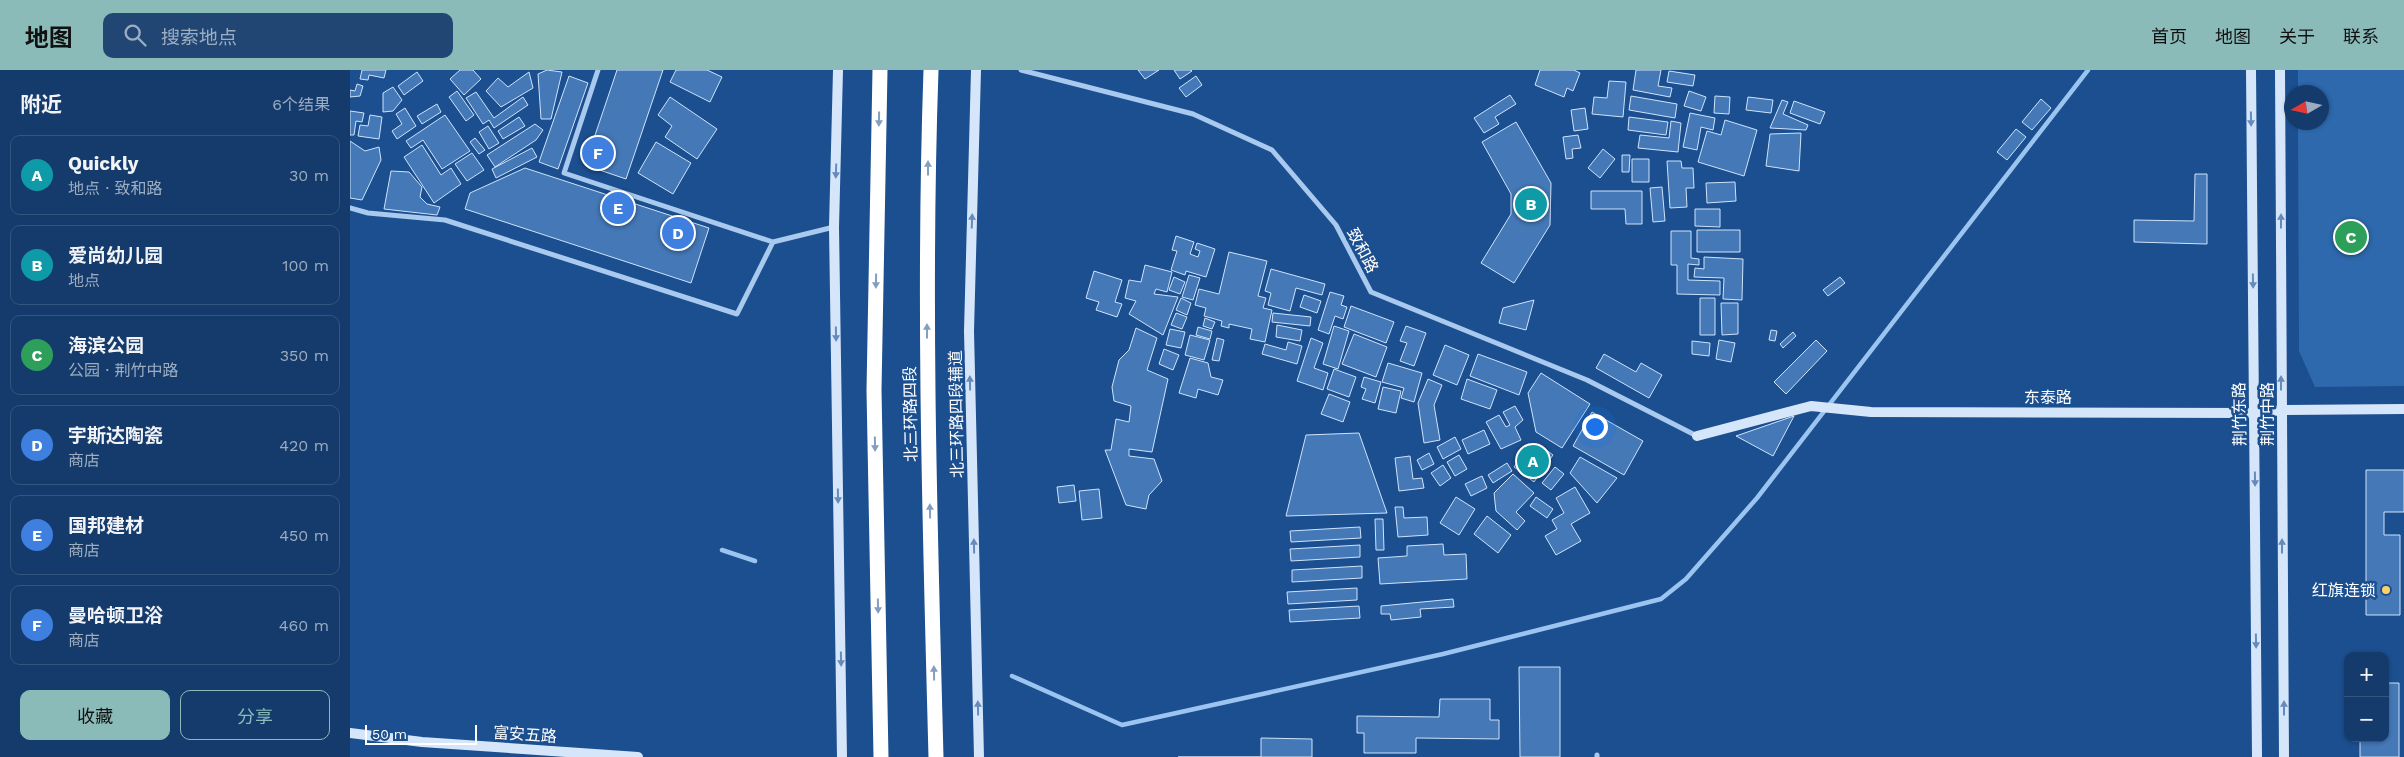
<!DOCTYPE html>
<html lang="zh">
<meta charset="utf-8">
<style>
body{margin:0;font-family:"Work Sans","Noto Sans SC",sans-serif;background:#214673;color:#f1f3f6}
.controls{position:absolute;right:15px;bottom:15px;display:grid;overflow:hidden;border-radius:10px;box-shadow:0 1px 4px #0004}
.controls button{width:45px;height:45px;display:grid;place-items:center;padding:0;border:0;border-bottom:1px solid #33557e;background:#143b6b;color:#f1f3f6;font:25px sans-serif}
.compass{position:absolute;left:1934px;top:15px;width:45px;height:45px;border-radius:50%;background:#143b6b;box-shadow:0 1px 4px #0004;rotate:261deg}
.scale{position:absolute;left:15px;bottom:12px;width:112px;box-sizing:border-box;padding-left:5px;border:2px solid #fff;border-top:0;font-size:14px;line-height:18px;white-space:nowrap;color:#fff;-webkit-text-stroke:4px #1b4f8f;paint-order:stroke}
.you{position:absolute;left:1244px;top:356px;width:18px;height:18px;margin:-12px;border:4px solid #fff;border-radius:50%;background:#1a73e8;box-shadow:0 0 0 8px #1a73e833}
.badge{display:grid;place-items:center;width:32px;height:32px;border-radius:50%;background:#8bbbb9;color:#fff;font-size:16px;font-weight:700}
.pin{position:absolute;translate:-50% -50%;border:2px solid #fff;box-shadow:0 1px 5px #0006}
.list{margin:0;padding:0;list-style:none}
h2{display:flex;justify-content:space-between;align-items:center;height:65px;margin:0;padding:0 20px;font-size:21px}
h2 small{font-size:16px;font-weight:400;color:#9dadc1}
.list li{display:grid;grid-template-columns:32px 1fr auto;gap:15px;align-items:center;box-sizing:border-box;height:80px;margin:0 10px 10px;padding:0 10px;border:1px solid #33557e;border-radius:10px}
.list b{display:block;font-size:19px;white-space:nowrap}
.list p{margin:0;font-size:16px;white-space:nowrap;color:#9dadc1}
.list em{font-size:16px;font-style:normal;color:#9dadc1}
.actions{display:flex;gap:10px;padding:15px 20px}
.actions a{flex:1;padding:11px 0;border:1px solid #8bbbb9;border-radius:10px;text-align:center;font-size:18px;color:#8bbbb9}
.actions .main{background:#8bbbb9;color:#111}
.icon{flex:none;width:28px;height:28px;fill:none;stroke:currentColor;stroke-width:2;stroke-linecap:round;stroke-linejoin:round}
.map{position:relative;flex:none;width:2054px;height:687px;overflow:hidden}
header{display:flex;align-items:center;gap:30px;box-sizing:border-box;height:70px;padding:0 25px;background:#8bbbb9;color:#111}
header strong{font-size:24px}
nav{display:flex;gap:28px;margin-inline-start:auto;font-size:18px}
.search{width:350px;height:45px;background:#214673;display:flex;align-items:center;gap:12px;box-sizing:border-box;padding:0 18px;border-radius:10px;color:#9dadc1;font-size:19px}
main{display:flex}
aside{flex:1;background:#143b6b}
.map>svg:first-child{display:block}
.green{fill:#2e69ad}
.lines{fill:none;stroke-linecap:round;stroke-linejoin:round}
.stream{stroke:#9cc4f0;stroke-width:4.5}
.building{fill:#4478b7;stroke:#cfe3fa}
.street{stroke:#a9c9ee;stroke-width:5}
.secondary{stroke:#d6e6fa;stroke-width:10}
.highway{stroke:#fff;stroke-width:15}
.oneway{fill:#829ec1}
.oneway2{fill:#668bba}
.poi-dot{fill:#ffd166;stroke:#1b4f8f;stroke-width:2}
.labels{text-anchor:middle;stroke-width:5;stroke-linejoin:round;paint-order:stroke}
.street-label{font-size:16px;fill:#fff;stroke:#1b4f8f}
.poi-label{font-size:16px;fill:#fff;stroke:#1b4f8f;text-anchor:end}
</style>
<header>
<strong>地图</strong>
<div class="search"><svg class="icon" aria-label="search" viewBox="0 0 24 24"><circle cx="10" cy="10" r="6"/><path d="M15 15l6 6"/></svg>搜索地点</div>
<nav><a>首页</a><a>地图</a><a>关于</a><a>联系</a></nav>
</header>
<main>
<aside>
<h2>附近<small>6个结果</small></h2>
<ul class="list">
<li><span class="badge" style="background:#0f9aa8">A</span><div><b>Quickly</b><p>地点 · 致和路</p></div><em>30 m</em></li>
<li><span class="badge" style="background:#0f9aa8">B</span><div><b>爱尚幼儿园</b><p>地点</p></div><em>100 m</em></li>
<li><span class="badge" style="background:#2e9e5b">C</span><div><b>海滨公园</b><p>公园 · 荆竹中路</p></div><em>350 m</em></li>
<li><span class="badge" style="background:#3f7fe0">D</span><div><b>宇斯达陶瓷</b><p>商店</p></div><em>420 m</em></li>
<li><span class="badge" style="background:#3f7fe0">E</span><div><b>国邦建材</b><p>商店</p></div><em>450 m</em></li>
<li><span class="badge" style="background:#3f7fe0">F</span><div><b>曼哈顿卫浴</b><p>商店</p></div><em>460 m</em></li>
</ul>
<div class="actions"><a class="main">收藏</a><a>分享</a></div>
</aside>
<div class="map">
<svg width="2054" height="687" viewBox="0 0 2054 687">
<rect width="100%" height="100%" fill="#1b4f8f"/>
<path class="green" d="M1948,0H2054V316L1965,317L1949,281L1948,53L1972,52V22H1948Z"/>
<g class="lines">
<path class="stream" d="M372,480L405,491
M662,606L772,655L1093,584L1311,529L1336,509L1407,428L1738,0"/>
</g>
<path class="building" d="M12,0H36L34,8L19,5L18,10L10,9Z
M110,0H123L131,9L114,25L100,9Z
M197,0L212,2L201,49H191L188,4Z
M267,0H313L276,109L235,95Z
M326,0H357L372,7L360,32L320,12Z
M788,0H809L795,9Z
M824,0H841L842,1L830,9Z
M1190,0H1224L1230,3L1223,21L1217,18L1214,27L1185,15Z
M1286,0H1311L1308,16L1322,18L1320,27L1283,20Z
M1319,1L1345,5L1343,16L1317,12Z
M67,2L73,11L54,25L48,16Z
M179,2L183,18L151,37L136,21L148,8L158,17Z
M219,6L238,13L208,99L189,92Z
M846,6L852,15L836,27L829,18Z
M1259,11L1276,12L1273,47L1242,44L1244,27L1257,28Z
M7,14L13,16L10,26L0,27V20L5,21Z
M43,17L52,30L43,41L33,42V23Z
M107,21L124,45L116,51L99,27Z
M1339,21L1356,27L1351,41L1334,36Z
M126,22L144,48L173,27L178,35L144,58L139,50L133,54L116,28Z
M1160,25L1166,34L1145,47L1149,54L1134,63L1124,48Z
M1281,26L1327,34L1325,48L1279,40Z
M1365,26L1380,27L1379,44L1364,43Z
M320,27L367,59L347,89L315,67L322,56L308,45Z
M1398,27L1423,30L1421,43L1396,40Z
M1691,29L1701,38L1682,60L1672,52Z
M1432,30L1438,32L1433,44L1458,55L1456,60L1420,58Z
M1444,31L1475,42L1470,54L1440,43Z
M87,34L91,42L72,54L67,46Z
M55,38L66,56L47,69L42,61L52,54L46,44Z
M1235,38L1238,59L1224,61L1221,40Z
M0,41L14,43L12,52L6,51L4,65H0Z
M1340,43L1365,48L1363,60L1351,57L1347,80L1333,77Z
M20,45L32,47L29,69L8,66L10,55L18,56Z
M95,45L120,81L92,99L73,70L61,78L56,71Z
M169,47L175,56L153,69L148,61Z
M1279,47L1318,52L1316,65L1278,60Z
M1375,50L1407,60L1394,106L1348,92L1357,61L1371,65Z
M1321,51L1331,53L1328,82L1288,78L1290,65L1319,68Z
M1166,52L1201,113L1200,155L1164,213L1131,193L1161,144V124L1132,72Z
M185,54L193,60L186,70L145,97L137,85Z
M138,56L149,73L139,79L129,62Z
M1666,59L1676,67L1657,90L1647,82Z
M1451,63L1449,101L1416,96L1420,64Z
M1228,65L1231,78L1222,79L1223,88L1216,89L1213,67Z
M125,68L135,80L129,84L120,72Z
M0,71L15,81L29,77L31,90L12,130L0,128Z
M306,72L341,93L323,124L288,103Z
M72,75L91,105L101,98L111,114L84,133L54,87Z
M182,78L187,87L146,108L142,99Z
M1253,79L1265,89L1250,108L1238,98Z
M122,83L134,100L117,111L105,94Z
M1272,85H1280L1279,102H1272Z
M1282,89H1299V112H1282Z
M1317,91H1331L1332,98H1343L1344,118H1336L1337,137L1320,138Z
M175,98L359,158L341,213L115,139L120,123Z
M41,101L59,102L72,117L70,127L77,134L90,137L87,145L34,139Z
M1845,104H1857V174L1784,172V150L1844,151Z
M1385,112L1386,131L1357,133L1356,113Z
M1312,117L1315,151L1303,152L1300,118Z
M1241,121H1292V154H1276L1275,139H1241Z
M1345,139H1370V157L1345,156Z
M1347,160H1390V182H1347Z
M1321,161H1341V188L1349,189V195L1338,194V210L1370,211V225L1327,224V195H1321Z
M826,166L844,172L840,184L848,187L850,181L845,179L847,173L865,179L856,207L836,201L835,205L821,200L827,181L822,180Z
M879,182L917,191L908,226L916,228L913,238L922,240L915,272L900,269L902,259L879,254V258L871,256L872,251L854,246L856,238L845,235L849,219L869,224Z
M1354,187L1393,189L1392,230L1373,229L1374,208L1344,207L1345,198L1354,199Z
M795,195L822,202L817,222L806,219L804,224L828,227L813,265L779,244L786,231L775,228L779,210L791,212Z
M921,199L975,214L972,225L946,218L940,241L918,235L921,223L915,221Z
M744,201L772,210L765,232L772,234L767,247L746,240L749,232L736,228Z
M839,205L850,208L843,230L832,227Z
M824,207L835,212L830,224L819,220Z
M1490,207L1495,213L1478,226L1473,220Z
M980,222L994,226L991,235L997,237L993,249L985,246L979,264L968,260Z
M954,225L971,231L967,243L950,237Z
M831,228L841,233L837,245L826,240Z
M1350,228H1365V265H1350Z
M1184,230L1176,260L1149,253L1153,238Z
M1371,233H1388V264L1372,265Z
M1001,236L1044,252L1036,273L994,257Z
M826,243L837,247L832,259L821,255Z
M923,243L961,247L960,256L922,252Z
M855,248L865,252L862,259L853,256Z
M927,255L952,260L950,271L926,267Z
M984,256L999,261L988,299L973,294Z
M1056,256L1076,263L1064,296L1050,291L1057,273L1050,271Z
M848,257L862,261L860,269L846,265Z
M786,258L807,268L797,300L818,309L802,382L779,379V386L804,389L812,411L799,425L796,439L776,435L755,380H761L766,349L779,352L781,336L764,331L762,317L769,290L779,280Z
M820,259L835,262L831,278L816,275Z
M1421,260L1427,261L1425,271L1419,270Z
M1443,262L1446,266L1433,278L1430,274Z
M1004,264L1037,277L1026,307L992,294Z
M840,265L860,270L854,290L835,285Z
M867,268L874,270L869,291L862,290Z
M961,268L973,273L964,298L978,303L973,320L947,311Z
M1369,270L1385,273L1381,292L1366,289Z
M1466,270L1477,281L1436,324L1424,312Z
M1342,271L1360,273L1359,286L1342,284Z
M938,272L952,276L947,294L912,284L915,274L936,280Z
M1095,275L1119,285L1107,315L1083,305Z
M814,279L829,285L823,300L809,294Z
M1128,284L1177,302L1169,325L1120,306Z
M1254,284L1286,302L1291,293L1312,305L1299,328L1246,298Z
M840,288L858,293L861,307L873,310L868,325L848,319L846,328L829,323Z
M1038,293L1072,303L1064,332L1051,328L1054,318L1032,312Z
M984,299L1006,307L999,327L977,319Z
M1191,303L1240,334L1212,378L1186,362L1178,323Z
M1014,307L1031,312L1025,333L1012,329L1016,319L1011,317Z
M1078,309L1092,315L1084,335L1090,370L1074,373L1068,333Z
M1117,309L1147,320L1140,339L1111,329Z
M1033,317L1051,321L1046,343L1028,339Z
M979,324L1000,332L993,352L971,344Z
M1165,336L1173,350L1165,357L1171,370L1151,379L1136,352L1149,345L1156,357L1160,355L1153,342Z
M1242,342L1293,371L1274,405L1223,376Z
M1444,346L1423,386L1386,366Z
M1134,360L1140,374L1118,384L1112,370Z
M1009,363L1037,443L936,446L956,365Z
M1105,367L1111,379L1093,389L1087,377Z
M1188,374L1203,385L1184,412L1164,397L1176,380L1181,383Z
M1079,383L1084,394L1072,400L1067,390Z
M1109,385L1117,399L1105,406L1097,392Z
M1060,386L1063,409L1072,408L1074,418L1049,421L1045,388Z
M1230,387L1267,408L1247,433L1220,403Z
M1157,393L1162,401L1143,413L1138,405Z
M1093,395L1101,408L1090,416L1081,403Z
M1205,397L1214,404L1201,420L1192,413Z
M2016,400H2054V442H2034V465H2050V545H2016Z
M1163,404L1184,423L1166,442L1175,451L1167,460L1146,441L1144,423Z
M1132,406L1137,418L1121,426L1115,414Z
M724,415L726,431L709,433L707,417Z
M1225,417L1240,443L1221,454L1231,471L1206,485L1195,466L1207,459L1202,450L1214,443L1206,428Z
M749,419L752,448L732,450L729,421Z
M1106,427L1125,439L1109,465L1090,453Z
M1186,427L1203,439L1197,448L1180,436Z
M1045,437H1053L1054,448L1077,447L1078,465L1048,467Z
M1137,446L1161,465L1148,483L1124,464Z
M1025,449H1033L1034,480H1026Z
M1010,457L1011,468L941,472L940,461Z
M1093,474L1094,485L1116,484L1117,509L1030,514L1028,488L1057,486V476Z
M1010,475V487L941,491L940,479Z
M1012,496V508L942,512V500Z
M1007,518V530L938,534L937,522Z
M1103,529L1104,537L1070,539L1071,547L1041,550L1040,544H1031V536Z
M1009,536L1010,548L940,552L939,540Z
M1169,597H1210V687H1170Z
M2035,613H2049V687H2010V668H2035Z
M1090,629H1140V650H1149V669L1066,668V683H1014V663H1007V646L1089,647Z
M911,668L962,669V687H828H911Z"/>
<g class="lines">
<path class="street" d="M248,0L214,103L423,172
M671,0L843,44L922,80L986,155L1021,222L1237,310L1347,366
M0,138L18,143L95,150L387,244L423,172L484,157
M1247,685V687"/>
<path class="secondary" d="M488,0L484,157L492,687
M626,0L619,261L629,687
M1901,0L1907,687
M1930,0L1934,687
M1347,366L1461,336L1521,342L1904,343L1931,340L2054,339
M0,663L72,672L288,687"/>
<path class="highway" d="M530,0L524,320L531,687
M581,0C573,229 580,458 586,687"/>
</g>
<defs><path id="oneway-solid" d="M-6-.8H1V-3.2L6.5 0L1 3.2V.8H-6Z" transform="scale(1.25)"/></defs>
<g class="oneway">
<use href="#oneway-solid" transform="translate(529 49) rotate(91)"/>
<use href="#oneway-solid" transform="translate(578 98) rotate(-90)"/>
<use href="#oneway-solid" transform="translate(526 211) rotate(91)"/>
<use href="#oneway-solid" transform="translate(577 261) rotate(-90)"/>
<use href="#oneway-solid" transform="translate(525 374) rotate(89)"/>
<use href="#oneway-solid" transform="translate(580 441) rotate(-91)"/>
<use href="#oneway-solid" transform="translate(528 536) rotate(89)"/>
<use href="#oneway-solid" transform="translate(584 603) rotate(-91)"/>
</g>
<g class="oneway2">
<use href="#oneway-solid" transform="translate(1901 49) rotate(89)"/>
<use href="#oneway-solid" transform="translate(486 101) rotate(92)"/>
<use href="#oneway-solid" transform="translate(622 151) rotate(-88)"/>
<use href="#oneway-solid" transform="translate(1931 151) rotate(-90)"/>
<use href="#oneway-solid" transform="translate(1903 211) rotate(89)"/>
<use href="#oneway-solid" transform="translate(486 264) rotate(89)"/>
<use href="#oneway-solid" transform="translate(620 313) rotate(-91)"/>
<use href="#oneway-solid" transform="translate(1931 313) rotate(-90)"/>
<use href="#oneway-solid" transform="translate(1905 409) rotate(89)"/>
<use href="#oneway-solid" transform="translate(488 426) rotate(89)"/>
<use href="#oneway-solid" transform="translate(624 476) rotate(-91)"/>
<use href="#oneway-solid" transform="translate(1932 476) rotate(-90)"/>
<use href="#oneway-solid" transform="translate(1906 571) rotate(89)"/>
<use href="#oneway-solid" transform="translate(491 589) rotate(89)"/>
<use href="#oneway-solid" transform="translate(628 638) rotate(-91)"/>
<use href="#oneway-solid" transform="translate(1934 638) rotate(-90)"/>
</g>
<circle class="poi-dot" cx="2036" cy="520" r="5"/>
<g class="labels">
<g class="street-label">
<text transform="translate(1013 180) rotate(62)" y="6">致和路</text>
<text x="1698" y="333">东泰路</text>
<text transform="translate(560 344) rotate(-91)" y="6">北三环路四段</text>
<text transform="translate(606 344) rotate(-91)" y="6">北三环路四段辅道</text>
<text transform="translate(1889 344) rotate(-91)" y="6">荆竹东路</text>
<text transform="translate(1917 344) rotate(-90)" y="6">荆竹中路</text>
<text transform="translate(175 664) rotate(4)" y="6">富安五路</text>
</g>
<g class="poi-label">
<text x="2026" y="526">红旗连锁</text>
</g>
</g>
</svg>
<div class="controls">
<button>+</button>
<button>−</button>
</div>
<svg class="compass" viewBox="-18 -18 36 36"><path d="M0-13l5 13h-10z" fill="#e53935"/><path d="M0 13l5-13h-10z" fill="#9dadc1"/></svg>
<div class="scale">50 m</div>
<div class="you"></div>
<div class="pin badge" style="left:1183px;top:391px;background:#0f9aa8">A</div>
<div class="pin badge" style="left:1181px;top:134px;background:#0f9aa8">B</div>
<div class="pin badge" style="left:2001px;top:167px;background:#2e9e5b">C</div>
<div class="pin badge" style="left:328px;top:163px;background:#3f7fe0">D</div>
<div class="pin badge" style="left:268px;top:138px;background:#3f7fe0">E</div>
<div class="pin badge" style="left:248px;top:83px;background:#3f7fe0">F</div>
</div>
</main>
